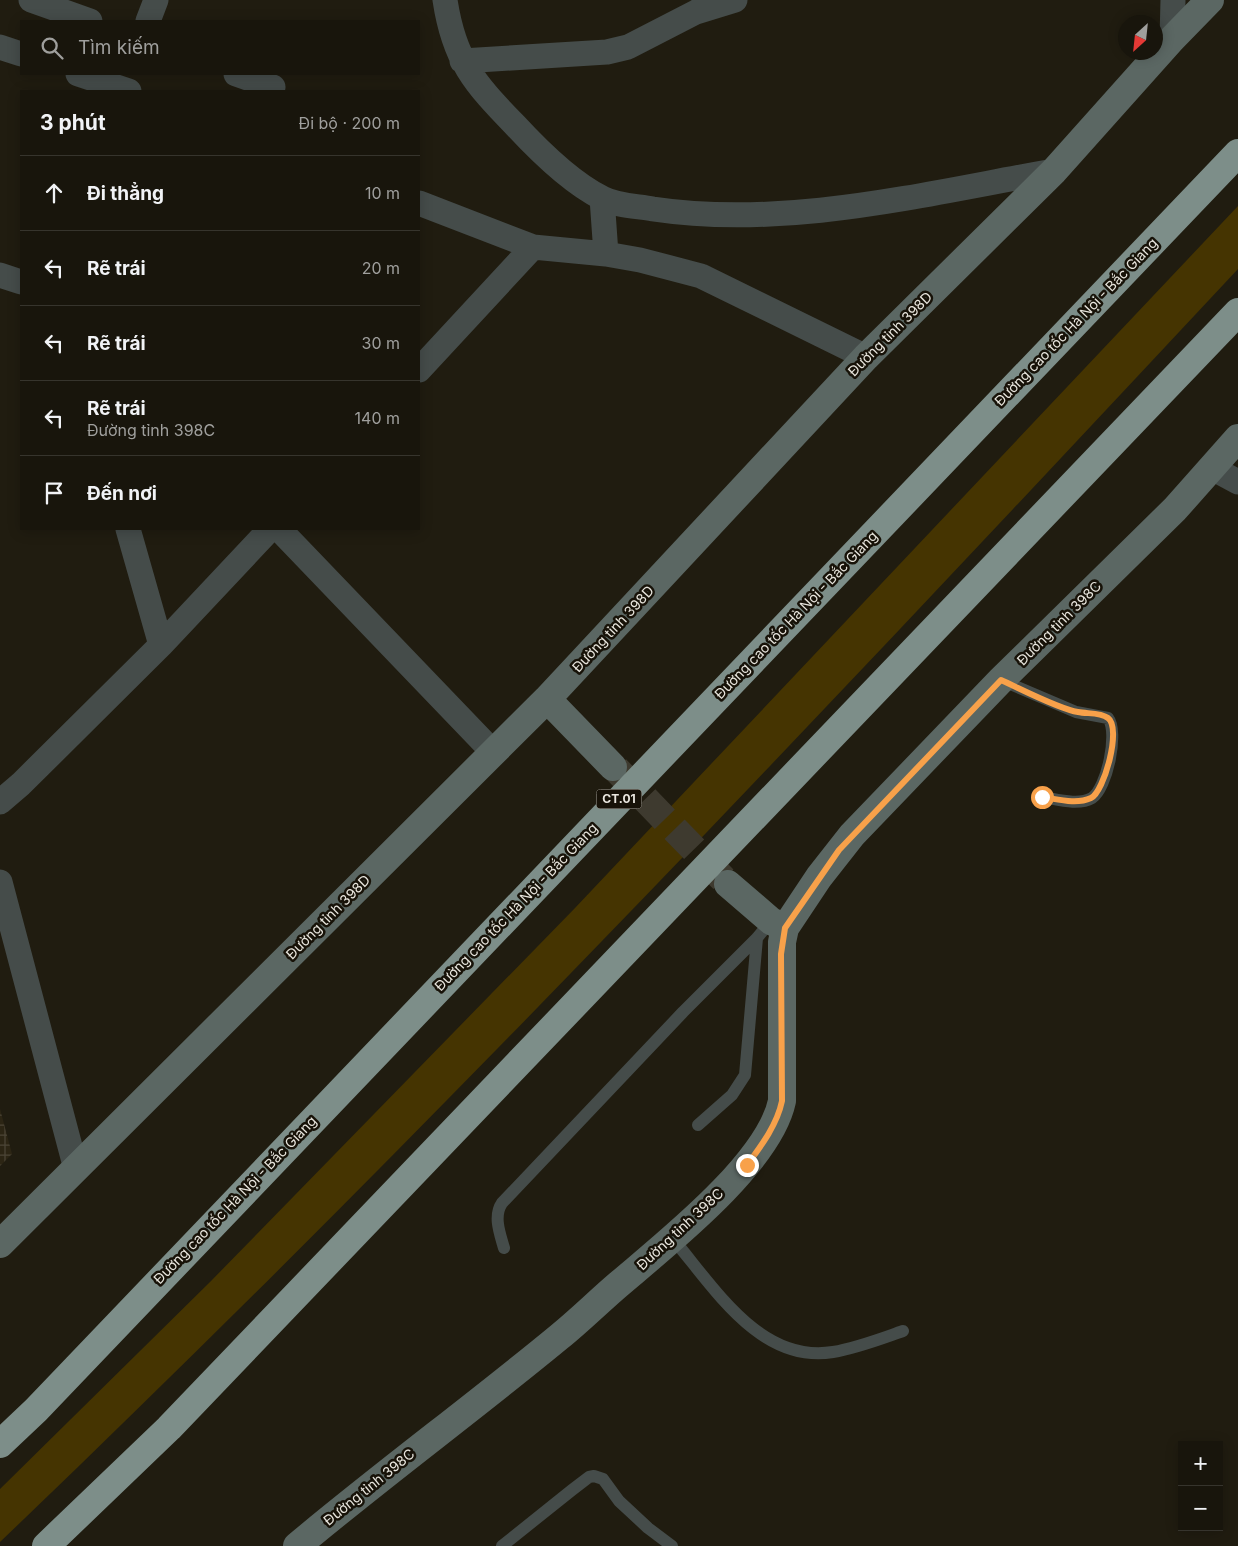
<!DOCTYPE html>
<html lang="vi">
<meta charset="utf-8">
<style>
body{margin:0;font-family:Inter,sans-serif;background:#211e15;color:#f1f3f6}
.controls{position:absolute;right:15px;bottom:15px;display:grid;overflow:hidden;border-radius:0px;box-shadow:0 2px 12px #0003}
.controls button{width:45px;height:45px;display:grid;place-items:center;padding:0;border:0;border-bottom:1px solid #36342d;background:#18150c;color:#f1f3f6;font:25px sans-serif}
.compass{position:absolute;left:1118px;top:15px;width:45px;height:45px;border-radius:50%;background:#18150c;box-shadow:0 2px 12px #0003;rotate:207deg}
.stop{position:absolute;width:15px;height:15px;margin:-11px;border:4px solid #f8a14a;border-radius:50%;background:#fff}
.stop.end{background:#f8a14a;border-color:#fff;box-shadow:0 1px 5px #0008}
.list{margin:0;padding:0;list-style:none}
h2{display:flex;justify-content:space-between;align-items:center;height:65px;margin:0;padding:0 20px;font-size:21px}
h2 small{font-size:16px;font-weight:400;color:#9f9f9d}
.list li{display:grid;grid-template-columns:32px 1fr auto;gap:15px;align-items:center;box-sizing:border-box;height:75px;padding:0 20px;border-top:1px solid #36342d}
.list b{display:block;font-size:19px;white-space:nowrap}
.list p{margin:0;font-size:16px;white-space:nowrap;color:#9f9f9d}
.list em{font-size:16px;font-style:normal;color:#9f9f9d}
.icon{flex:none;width:28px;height:28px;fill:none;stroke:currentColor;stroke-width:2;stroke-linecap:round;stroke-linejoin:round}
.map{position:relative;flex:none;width:1238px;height:1546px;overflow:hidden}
.search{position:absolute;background:#18150c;box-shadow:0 2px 12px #0003;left:20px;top:20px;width:400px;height:55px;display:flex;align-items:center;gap:12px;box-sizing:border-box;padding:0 18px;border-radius:0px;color:#9f9f9d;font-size:19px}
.panel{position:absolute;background:#18150c;box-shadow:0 2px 12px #0003;left:20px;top:90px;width:400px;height:440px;border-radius:0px}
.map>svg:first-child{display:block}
.industrial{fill:url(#industrial-grid)}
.grass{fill:#453401}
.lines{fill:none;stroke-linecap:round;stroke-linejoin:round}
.secondary-tunnel{stroke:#3e3a2f;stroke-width:28;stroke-dasharray:28 14;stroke-linecap:butt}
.lane{stroke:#454c4a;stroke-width:12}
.street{stroke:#454c4a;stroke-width:25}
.secondary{stroke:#5b6763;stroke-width:28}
.highway{stroke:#7d8e89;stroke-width:28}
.route{stroke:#f8a14a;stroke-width:6}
.labels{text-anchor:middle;stroke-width:5;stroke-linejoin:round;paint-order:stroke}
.shield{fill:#171208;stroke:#aaa69e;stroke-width:1}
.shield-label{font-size:12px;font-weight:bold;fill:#e9e6de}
.street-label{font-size:14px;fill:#e9e6de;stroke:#171208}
</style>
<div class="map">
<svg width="1238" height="1546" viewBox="0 0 1238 1546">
<defs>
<pattern id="industrial-grid" width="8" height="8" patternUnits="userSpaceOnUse" patternTransform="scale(1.25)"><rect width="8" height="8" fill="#2c2514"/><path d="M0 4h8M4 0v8" fill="none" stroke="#4b4536"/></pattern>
</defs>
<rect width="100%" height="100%" fill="#201c10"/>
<path class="industrial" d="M0,1109L12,1154L0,1166Z"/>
<path class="grass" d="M1238,206V269C834,701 428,1133 0,1542V1489L211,1281L575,908Z"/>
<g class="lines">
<path class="secondary-tunnel" d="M616,769L726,882"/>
<path class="lane" d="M1001,680L1076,712L1108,718C1119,732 1107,788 1092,798C1078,806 1056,799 1042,797
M698,1125L732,1095L745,1075L757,938
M673,1239C714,1287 760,1364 833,1352C857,1348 880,1339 903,1331
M504,1248C500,1234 493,1216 502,1203L683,1012L757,938L771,921
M502,1546L572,1490L589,1477L594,1476L603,1479L619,1501L648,1528L672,1546"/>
<path class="street" d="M31,0L90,21
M445,0C454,60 474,83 515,125C539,151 570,182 602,198C617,206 636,206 653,209C786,229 923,194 1054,171
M148,21L156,0
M1172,39L1173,0
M0,47L21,54
M462,61L607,52L628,47L696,12L735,0
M78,74L129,91
M236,74L273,87
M602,198L606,254
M419,203L533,247L606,254L640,260L701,276L866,357
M0,275L21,282
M419,370L533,247
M1212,468L1238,482
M128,529L161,645
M279,529L494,753
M0,802L21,784L161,645L270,529
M0,882L76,1169"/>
<path class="secondary" d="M547,699L613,767
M728,884L771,921L785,928
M0,1244L547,699L866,357L1054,171L1172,39L1210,0
M297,1546C383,1474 473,1408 559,1337C580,1320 599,1301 619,1284C667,1243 769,1163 782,1101V942L785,928L819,877L852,835L1001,680L1175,509L1238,438"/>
<path class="highway" d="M0,1444L36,1410L1238,153
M46,1546L169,1428L1238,312"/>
</g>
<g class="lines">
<path class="route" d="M747,1165C761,1146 777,1125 782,1101L781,954L785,928L839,850L1001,680C1021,689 1059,709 1078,712C1087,714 1100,712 1108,718C1122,728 1104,792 1091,798C1076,805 1057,799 1042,797"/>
</g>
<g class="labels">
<rect class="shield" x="596.5" y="789.5" width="45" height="19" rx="4"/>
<g class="shield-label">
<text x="619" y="803">CT.01</text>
</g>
<g class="street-label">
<text transform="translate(1076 322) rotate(-46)" y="5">Đường cao tốc Hà Nội - Bắc Giang</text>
<text transform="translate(890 334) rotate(-45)" y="5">Đường tỉnh 398D</text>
<text transform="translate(796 615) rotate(-46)" y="5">Đường cao tốc Hà Nội - Bắc Giang</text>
<text transform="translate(1059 623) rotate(-45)" y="5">Đường tỉnh 398C</text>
<text transform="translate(613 629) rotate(-47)" y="5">Đường tỉnh 398D</text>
<text transform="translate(516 907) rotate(-46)" y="5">Đường cao tốc Hà Nội - Bắc Giang</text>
<text transform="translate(328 917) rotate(-45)" y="5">Đường tỉnh 398D</text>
<text transform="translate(235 1200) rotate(-46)" y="5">Đường cao tốc Hà Nội - Bắc Giang</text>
<text transform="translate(680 1229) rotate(-43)" y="5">Đường tỉnh 398C</text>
<text transform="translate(369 1487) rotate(-39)" y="5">Đường tỉnh 398C</text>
</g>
</g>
</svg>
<div class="controls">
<button>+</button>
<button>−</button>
</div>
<svg class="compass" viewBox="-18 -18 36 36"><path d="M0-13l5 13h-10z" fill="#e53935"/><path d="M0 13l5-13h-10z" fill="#9f9f9d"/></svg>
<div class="stop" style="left:1042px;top:797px"></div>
<div class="stop end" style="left:747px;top:1165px"></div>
<div class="search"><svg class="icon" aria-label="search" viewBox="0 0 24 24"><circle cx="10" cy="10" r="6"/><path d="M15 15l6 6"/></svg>Tìm kiếm</div>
<section class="panel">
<h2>3 phút<small>Đi bộ · 200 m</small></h2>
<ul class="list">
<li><svg class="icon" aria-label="ahead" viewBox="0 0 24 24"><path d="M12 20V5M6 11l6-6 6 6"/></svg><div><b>Đi thẳng</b></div><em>10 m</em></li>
<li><svg class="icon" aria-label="left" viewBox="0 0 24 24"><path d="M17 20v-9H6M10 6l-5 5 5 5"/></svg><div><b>Rẽ trái</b></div><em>20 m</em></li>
<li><svg class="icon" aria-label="left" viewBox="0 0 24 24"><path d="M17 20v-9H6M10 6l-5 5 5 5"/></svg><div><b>Rẽ trái</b></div><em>30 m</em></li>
<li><svg class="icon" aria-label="left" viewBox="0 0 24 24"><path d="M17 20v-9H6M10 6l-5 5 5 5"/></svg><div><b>Rẽ trái</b><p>Đường tỉnh 398C</p></div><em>140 m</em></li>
<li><svg class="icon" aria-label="arrive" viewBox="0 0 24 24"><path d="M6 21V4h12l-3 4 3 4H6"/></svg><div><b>Đến nơi</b></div></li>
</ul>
</section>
</div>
